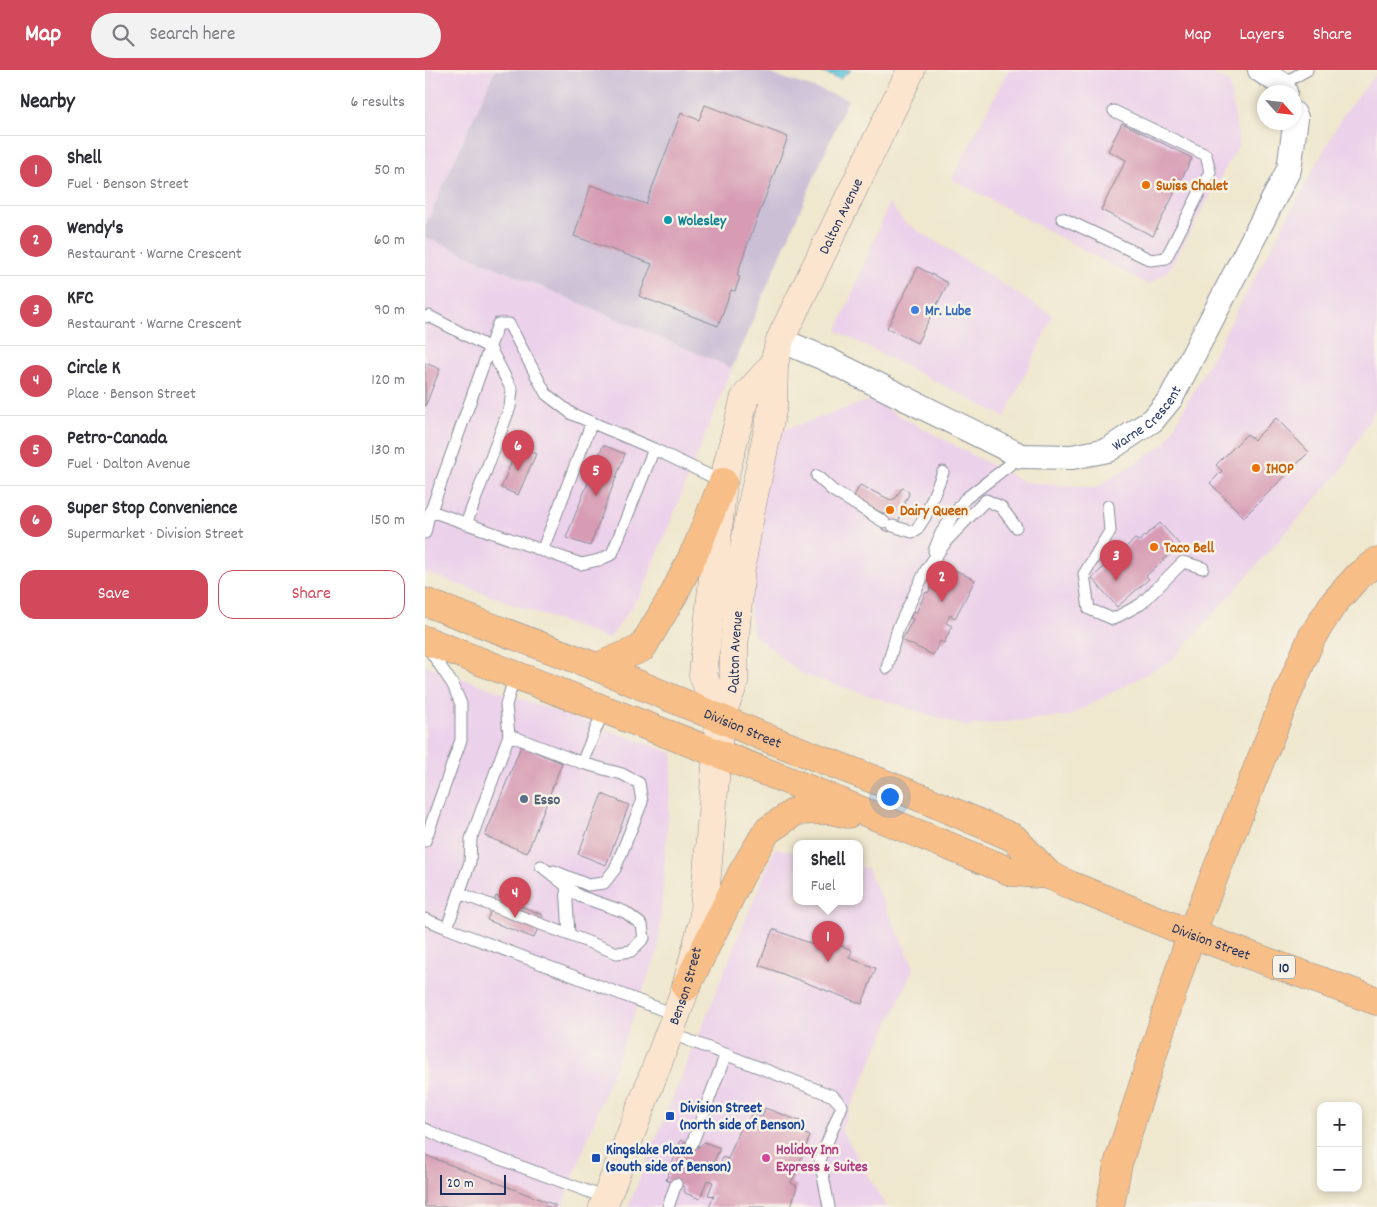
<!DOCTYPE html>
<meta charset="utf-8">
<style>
body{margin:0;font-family:Dekko,sans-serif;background:#f2f2f3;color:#2b2b33}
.controls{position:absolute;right:15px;bottom:15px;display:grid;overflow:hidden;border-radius:10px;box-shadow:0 2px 8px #0003}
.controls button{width:45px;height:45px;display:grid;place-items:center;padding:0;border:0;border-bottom:1px solid #e1e1e2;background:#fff;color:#2b2b33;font:25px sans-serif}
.compass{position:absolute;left:832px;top:15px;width:45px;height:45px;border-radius:50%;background:#fff;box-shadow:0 2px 8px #0003;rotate:117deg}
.scale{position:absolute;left:15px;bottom:12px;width:66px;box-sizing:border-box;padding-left:5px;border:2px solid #1b2f5e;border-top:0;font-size:14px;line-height:18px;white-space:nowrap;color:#1b2f5e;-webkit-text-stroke:4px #f7f3e8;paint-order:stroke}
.you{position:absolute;left:464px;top:726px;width:18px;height:18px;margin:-12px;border:4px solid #fff;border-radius:50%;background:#1a73e8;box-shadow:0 0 0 8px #1a73e833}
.badge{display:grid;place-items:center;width:32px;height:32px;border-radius:50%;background:#d1495b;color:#fff;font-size:16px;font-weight:700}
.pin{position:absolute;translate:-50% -41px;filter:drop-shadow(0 1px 2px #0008)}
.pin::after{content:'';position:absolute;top:26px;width:18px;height:15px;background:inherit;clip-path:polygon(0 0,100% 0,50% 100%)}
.popup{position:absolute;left:368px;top:770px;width:70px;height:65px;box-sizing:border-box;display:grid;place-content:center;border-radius:10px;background:#fff;filter:drop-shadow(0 1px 4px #0005);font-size:16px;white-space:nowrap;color:#7c7c81}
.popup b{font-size:19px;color:#2b2b33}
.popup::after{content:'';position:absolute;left:50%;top:100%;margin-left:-10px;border:10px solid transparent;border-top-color:#fff}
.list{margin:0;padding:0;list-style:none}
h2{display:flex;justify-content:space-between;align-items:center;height:65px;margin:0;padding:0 20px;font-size:21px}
h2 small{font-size:16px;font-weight:400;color:#7c7c81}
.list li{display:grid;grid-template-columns:32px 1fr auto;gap:15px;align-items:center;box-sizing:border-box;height:70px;padding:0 20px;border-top:1px solid #e1e1e2}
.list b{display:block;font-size:19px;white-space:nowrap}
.list p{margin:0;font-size:16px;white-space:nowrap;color:#7c7c81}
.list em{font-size:16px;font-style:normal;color:#7c7c81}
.actions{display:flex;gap:10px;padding:15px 20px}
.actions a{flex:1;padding:11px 0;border:1px solid #d1495b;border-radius:15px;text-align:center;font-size:18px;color:#d1495b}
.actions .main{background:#d1495b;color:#fff}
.icon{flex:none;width:28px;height:28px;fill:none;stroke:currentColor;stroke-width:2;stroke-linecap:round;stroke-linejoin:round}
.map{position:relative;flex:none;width:952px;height:1137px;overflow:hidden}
header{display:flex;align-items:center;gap:30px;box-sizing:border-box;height:70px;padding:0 25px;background:#d1495b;color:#fff}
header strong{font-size:24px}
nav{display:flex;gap:28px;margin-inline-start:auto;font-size:18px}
.search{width:350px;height:45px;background:#f2f2f3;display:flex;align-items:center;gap:12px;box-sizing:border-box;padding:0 18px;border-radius:28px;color:#7c7c81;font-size:19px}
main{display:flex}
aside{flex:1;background:#fff}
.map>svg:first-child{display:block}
.built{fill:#ecd1ea}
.industrial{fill:#cbbfd5}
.water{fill:#5dc3da;stroke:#3c799c}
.building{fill:#d79cb4}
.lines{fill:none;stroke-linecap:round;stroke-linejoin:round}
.lane-casing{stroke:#858b96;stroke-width:13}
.street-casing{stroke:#858b96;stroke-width:26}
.secondary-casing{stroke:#858b96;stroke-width:29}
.primary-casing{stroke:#858b96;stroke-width:29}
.highway-casing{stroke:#858b96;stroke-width:29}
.lane{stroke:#fff;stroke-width:11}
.street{stroke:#fff;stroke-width:24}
.secondary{stroke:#fce5cf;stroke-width:28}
.primary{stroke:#f7be87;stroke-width:28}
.highway{stroke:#f7be87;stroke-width:28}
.food-dot{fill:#e8710a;stroke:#f7f3e8;stroke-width:2}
.culture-dot{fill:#0f9aa8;stroke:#f7f3e8;stroke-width:2}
.shop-dot{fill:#3f7fe0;stroke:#f7f3e8;stroke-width:2}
.service-dot{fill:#5c6f8a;stroke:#f7f3e8;stroke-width:2}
.transit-dot{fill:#1a4fb4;stroke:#f7f3e8;stroke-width:2}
.hotel-dot{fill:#d1479c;stroke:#f7f3e8;stroke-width:2}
.labels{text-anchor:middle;stroke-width:5;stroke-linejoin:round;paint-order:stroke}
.shield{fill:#f7f3e8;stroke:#5d6a87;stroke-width:1}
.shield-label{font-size:14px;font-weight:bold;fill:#1b2f5e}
.food-label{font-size:15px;font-weight:bold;fill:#c56008;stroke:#f7f3e8;text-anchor:start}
.street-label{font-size:15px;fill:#1b2f5e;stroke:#f7f3e8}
.culture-label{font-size:15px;font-weight:bold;fill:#0d838f;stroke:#f7f3e8;text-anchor:start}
.shop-label{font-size:15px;font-weight:bold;fill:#366cbe;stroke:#f7f3e8;text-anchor:start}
.service-label{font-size:15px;font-weight:bold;fill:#4e5e75;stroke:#f7f3e8;text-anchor:start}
.transit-label{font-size:15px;font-weight:bold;fill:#164399;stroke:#f7f3e8;text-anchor:start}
.hotel-label{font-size:15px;font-weight:bold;fill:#b23c85;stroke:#f7f3e8;text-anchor:start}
</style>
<header>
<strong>Map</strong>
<div class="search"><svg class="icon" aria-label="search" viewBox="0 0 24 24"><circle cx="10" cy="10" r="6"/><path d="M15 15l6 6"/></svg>Search here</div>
<nav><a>Map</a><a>Layers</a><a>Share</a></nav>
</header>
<main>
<aside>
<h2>Nearby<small>6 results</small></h2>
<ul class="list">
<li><span class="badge">1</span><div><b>Shell</b><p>Fuel · Benson Street</p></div><em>50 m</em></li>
<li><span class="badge">2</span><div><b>Wendy's</b><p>Restaurant · Warne Crescent</p></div><em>60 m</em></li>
<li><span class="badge">3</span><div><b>KFC</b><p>Restaurant · Warne Crescent</p></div><em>90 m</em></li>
<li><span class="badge">4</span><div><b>Circle K</b><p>Place · Benson Street</p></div><em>120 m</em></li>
<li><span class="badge">5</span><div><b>Petro-Canada</b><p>Fuel · Dalton Avenue</p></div><em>130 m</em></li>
<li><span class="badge">6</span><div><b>Super Stop Convenience</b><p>Supermarket · Division Street</p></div><em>150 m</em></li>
</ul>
<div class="actions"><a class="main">Save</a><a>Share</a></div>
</aside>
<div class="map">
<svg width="952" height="1137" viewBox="0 0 952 1137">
<rect width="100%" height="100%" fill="#f7f3e8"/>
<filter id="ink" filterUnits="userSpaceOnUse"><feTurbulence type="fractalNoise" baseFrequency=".02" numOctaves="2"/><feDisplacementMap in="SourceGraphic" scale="10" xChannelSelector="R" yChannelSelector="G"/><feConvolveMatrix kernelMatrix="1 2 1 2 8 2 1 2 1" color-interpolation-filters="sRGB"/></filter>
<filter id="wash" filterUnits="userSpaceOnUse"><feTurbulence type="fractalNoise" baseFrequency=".0096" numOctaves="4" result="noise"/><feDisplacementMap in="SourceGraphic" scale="20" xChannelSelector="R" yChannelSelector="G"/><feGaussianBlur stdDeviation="1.12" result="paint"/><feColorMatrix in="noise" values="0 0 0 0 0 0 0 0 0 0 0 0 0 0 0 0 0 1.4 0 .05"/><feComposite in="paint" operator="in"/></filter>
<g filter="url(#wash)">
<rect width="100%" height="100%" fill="#efe7ce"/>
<path class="built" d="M0,0H70L0,157Z
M583,0H779L804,12L814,74L744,200L724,215L527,109Z
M952,3V336L915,402L747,590L644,646L540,656L377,604L329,565L320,507L344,365L445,330L598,412L671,418L740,374L918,45Z
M464,133L478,151L628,246L580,347L412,261Z
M0,167L307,298L218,520L184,569L0,502Z
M0,595L248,683L233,881L137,1137H0Z
M350,778L372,783V831H434V797L442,798L489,897L416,1059L461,1137H203Z"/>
<path class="industrial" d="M70,0H333L423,29L307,298L0,167V157Z"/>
<path class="water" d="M389,0H426L415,9Z"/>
<g id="blocks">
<path class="building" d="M280,35L363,67L320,181L312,206L315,207L310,221L306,220L293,256L214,226L227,194L149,166L166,115L221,134L256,43L274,50Z
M697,53L767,88L728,166L676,140L701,90L683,81Z
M493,197L523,213L492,273L462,258Z
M0,293L15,299L0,337Z
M851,348L884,382L819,447L785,413L797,401L791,395L822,364L829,370Z
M178,375L200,384L165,476L141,468Z
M93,376L111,384L93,425L76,418Z
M435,415L466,430L471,428L476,419L478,418L483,421L484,424L480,432L481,436L473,452L464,462L457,459L461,448L459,444L428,428Z
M735,453L755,475L721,506L724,509L692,537L667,508L710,469L714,471Z
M518,494L550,510L530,548L525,545L521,553L527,556L519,573L515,571L508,585L477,570L488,549L485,548L488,541L491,543L501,522L503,523Z
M96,676L137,693L102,783L60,766Z
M177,724L204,735L181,795L153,784Z
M71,826L118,845L109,868L62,850Z
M348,859L402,880L406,872L427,880L424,888L451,898L437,934L334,895Z
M340,1038L380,1053L376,1062L385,1066L366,1113L372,1116L366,1137H284L289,1126L283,1125L288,1112L282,1110L275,1129L260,1123L259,1117L241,1110L256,1070L274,1077L279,1072L295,1078L287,1096L293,1099L298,1087L303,1089L317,1053L323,1055L327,1044L337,1047Z
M0,1085L130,1135V1137H0Z"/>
</g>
</g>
<g filter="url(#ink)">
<use href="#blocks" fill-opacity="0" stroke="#858b96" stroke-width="1"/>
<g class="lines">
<defs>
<path id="lane" d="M857,14L882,0
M637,148L726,190L741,188L785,102L781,85L689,41
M0,247L4,246L65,278L87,320L85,337L41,454
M392,406L407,420L459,452
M683,436L685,461L659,504L664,539L688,549L716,534L758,492L778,498
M6,441L156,494L174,490L187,484L229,379
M468,456L487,462L491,461L500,447L518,402
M0,463L3,449L73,254H84L121,324L147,344L229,379L298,412
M117,481L167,352
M509,481L516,463L540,429L596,386
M462,598L473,558L501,500L523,469L561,430L576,437L591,457
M90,605L81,635L84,665L157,693L179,639
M0,771L36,670V634L28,615L2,576
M129,801L163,815L179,813L190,799L217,732L214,713L197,704L157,693
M141,815L144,865
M34,823L192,883L206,881L219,868L217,855L200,842L154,826L116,796
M0,849L22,858L251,945
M22,858L45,792L46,769L84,665
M245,963L408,1026L417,1036L395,1090L404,1137
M0,1059L21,1069L181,1128
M267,1074L301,984
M243,1137L251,1114"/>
<g id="street">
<path d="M835,0L857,14L860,22"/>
<path id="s1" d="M355,270L401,289L596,386L647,387L683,380L728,350L746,328L864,99L871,48L869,44"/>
</g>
<g id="secondary">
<path d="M295,648L278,605L298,412L320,327L349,294"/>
<path id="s2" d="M178,1137L251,945L261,917L278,852L295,648L309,613V578L316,497L326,439L348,336L349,294L355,270L486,0"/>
</g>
<g id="primary">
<path id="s3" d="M0,532L172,597L342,668L499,729L589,768L624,805L645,815L766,864L952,931"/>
<path d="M0,570L364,711L587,802L624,805"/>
<path d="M172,597L217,578L249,524L273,475L298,412"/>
<path d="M261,917L317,803L342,761L371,741L405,740L423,744"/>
</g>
<path id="highway" d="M685,1137L693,1094L766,864L857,637L887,567L908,534L933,506L952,491"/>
</defs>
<use href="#lane" class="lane-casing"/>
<use href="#street" class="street-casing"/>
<use href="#secondary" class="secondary-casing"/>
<use href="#primary" class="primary-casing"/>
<use href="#highway" class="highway-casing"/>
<use href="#lane" class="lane"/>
<use href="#street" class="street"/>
<use href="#secondary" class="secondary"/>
<use href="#primary" class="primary"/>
<use href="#highway" class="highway"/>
</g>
</g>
<g class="food-dot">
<circle cx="721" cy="115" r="5"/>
<circle cx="831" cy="398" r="5"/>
<circle cx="465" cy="440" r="5"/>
<circle cx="729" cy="477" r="5"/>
</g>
<circle class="culture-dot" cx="243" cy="150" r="5"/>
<circle class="shop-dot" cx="490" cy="240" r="5"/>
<circle class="service-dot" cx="99" cy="729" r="5"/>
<g class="transit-dot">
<rect x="240" y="1041" width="10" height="10" rx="2.5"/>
<rect x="166" y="1083" width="10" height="10" rx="2.5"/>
</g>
<circle class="hotel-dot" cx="341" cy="1088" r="5"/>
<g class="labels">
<rect class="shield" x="848" y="885.5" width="22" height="23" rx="4"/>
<g class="shield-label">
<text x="859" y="902">10</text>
</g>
<g class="food-label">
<text x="731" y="120">Swiss Chalet</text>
<text x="841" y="403">IHOP</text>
<text x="475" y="445">Dairy Queen</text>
<text x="739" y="482">Taco Bell</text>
</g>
<g class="street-label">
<text dy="5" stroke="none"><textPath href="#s2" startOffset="1030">Dalton Avenue</textPath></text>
<text dy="5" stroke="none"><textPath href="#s1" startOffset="406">Warne Crescent</textPath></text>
<text dy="5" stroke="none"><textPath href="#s2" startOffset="576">Dalton Avenue</textPath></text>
<text dy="5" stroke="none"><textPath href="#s3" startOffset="342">Division Street</textPath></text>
<text dy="5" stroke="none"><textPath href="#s3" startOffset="861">Division Street</textPath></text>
<text dy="5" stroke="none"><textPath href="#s2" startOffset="236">Benson Street</textPath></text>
</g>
<g class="culture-label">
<text x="253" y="155">Wolesley</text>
</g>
<g class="shop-label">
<text x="500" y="245">Mr. Lube</text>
</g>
<g class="service-label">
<text x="109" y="734">Esso</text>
</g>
<g class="transit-label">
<text x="255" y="1042">Division Street<tspan x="255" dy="17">(north side of Benson)</tspan></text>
<text x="181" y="1084">Kingslake Plaza<tspan x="181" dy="17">(south side of Benson)</tspan></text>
</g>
<g class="hotel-label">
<text x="351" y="1084">Holiday Inn<tspan x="351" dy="17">Express &amp; Suites</tspan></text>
</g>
</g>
</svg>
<div class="controls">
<button>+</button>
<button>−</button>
</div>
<svg class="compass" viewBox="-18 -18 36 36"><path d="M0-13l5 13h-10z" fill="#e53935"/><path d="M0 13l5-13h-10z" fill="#7c7c81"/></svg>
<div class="scale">20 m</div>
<div class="you"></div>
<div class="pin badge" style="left:403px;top:892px">1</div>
<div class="popup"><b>Shell</b>Fuel</div>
<div class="pin badge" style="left:517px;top:532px">2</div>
<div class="pin badge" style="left:691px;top:511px">3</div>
<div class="pin badge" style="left:90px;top:848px">4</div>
<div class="pin badge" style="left:171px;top:426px">5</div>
<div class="pin badge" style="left:93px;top:401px">6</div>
</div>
</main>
